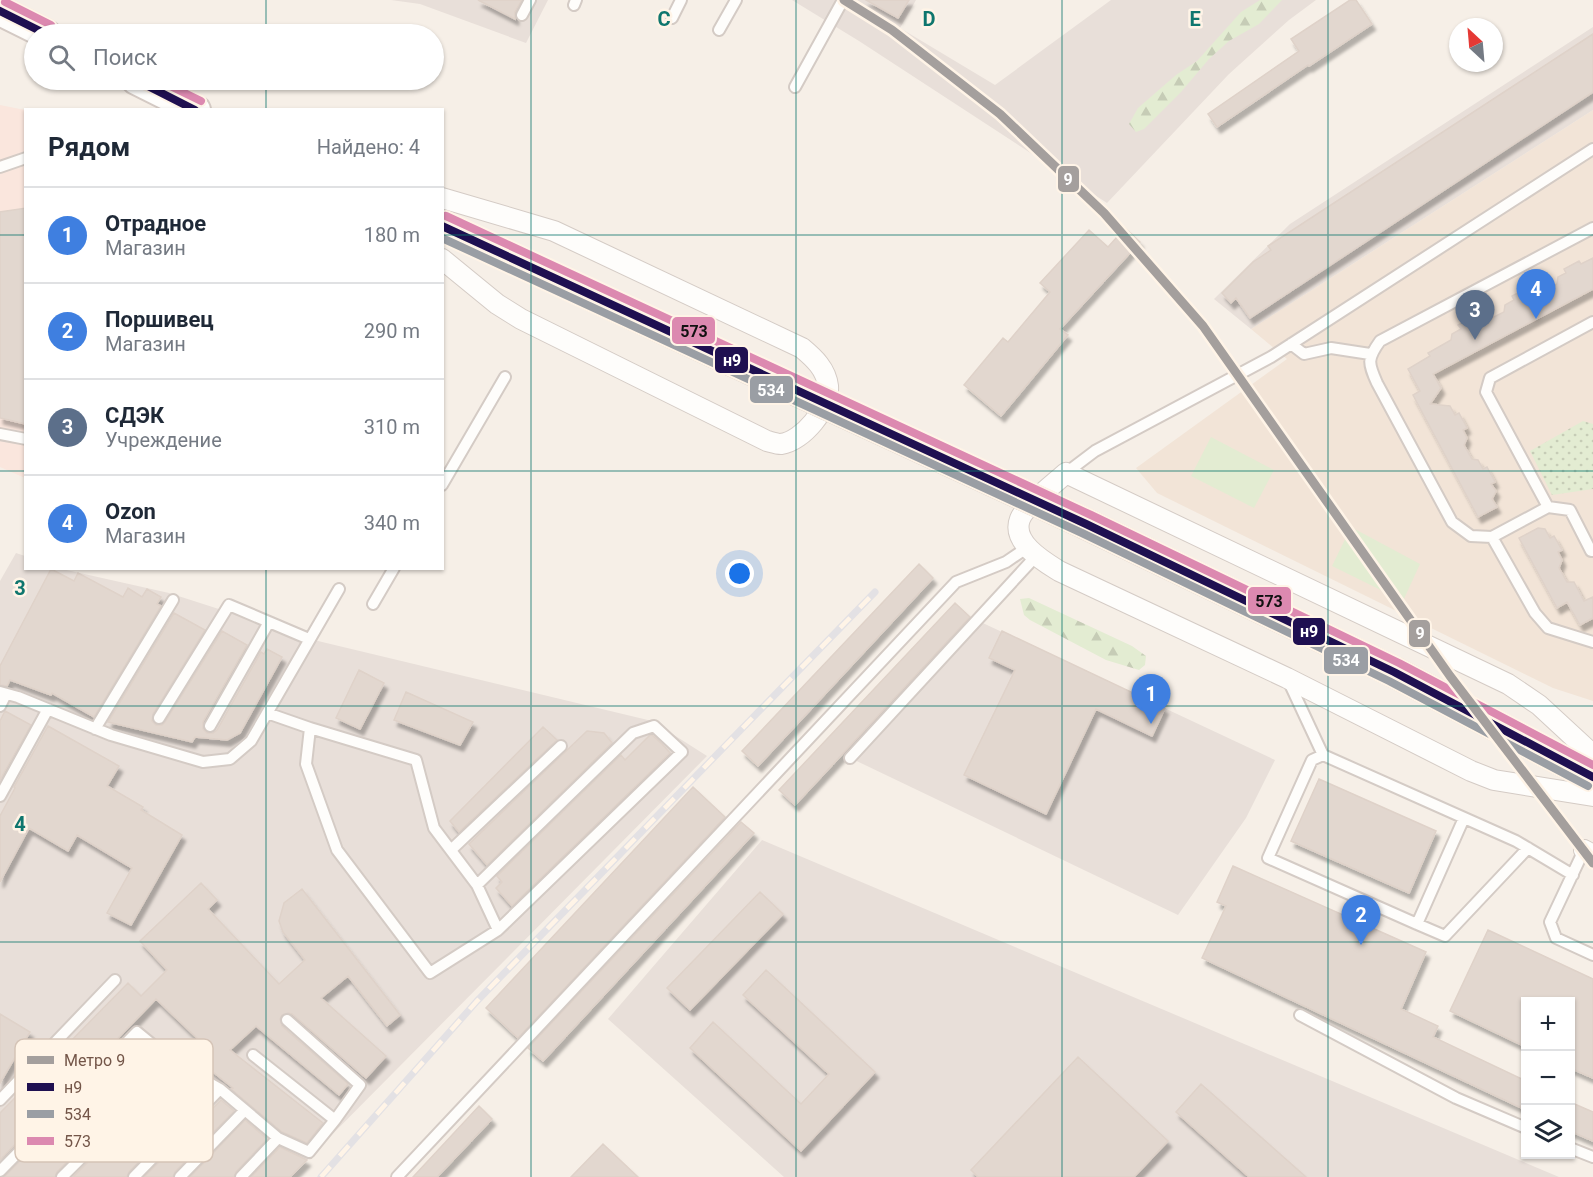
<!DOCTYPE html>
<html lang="ru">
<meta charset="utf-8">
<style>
body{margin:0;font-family:Roboto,sans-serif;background:#f6f6f7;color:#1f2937}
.controls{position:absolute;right:18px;bottom:18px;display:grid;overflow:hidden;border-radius:0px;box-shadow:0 2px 4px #0004}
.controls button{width:54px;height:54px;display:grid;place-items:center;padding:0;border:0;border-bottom:2px solid #e0e1e3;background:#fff;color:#1f2937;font:30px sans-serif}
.compass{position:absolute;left:1449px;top:18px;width:54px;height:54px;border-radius:50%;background:#fff;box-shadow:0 2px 4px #0004;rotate:334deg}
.you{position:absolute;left:740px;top:574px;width:21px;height:21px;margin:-15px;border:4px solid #fff;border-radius:50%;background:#1a73e8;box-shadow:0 0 0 9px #1a73e833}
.badge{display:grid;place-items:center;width:39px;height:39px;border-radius:50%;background:#2563eb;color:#fff;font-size:20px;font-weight:700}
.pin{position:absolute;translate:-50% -50px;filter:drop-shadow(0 2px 3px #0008)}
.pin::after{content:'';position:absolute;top:32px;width:21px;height:18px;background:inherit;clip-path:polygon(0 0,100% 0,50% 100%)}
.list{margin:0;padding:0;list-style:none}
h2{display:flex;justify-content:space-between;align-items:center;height:78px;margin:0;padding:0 24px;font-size:26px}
h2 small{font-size:20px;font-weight:400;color:#747a83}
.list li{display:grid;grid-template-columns:39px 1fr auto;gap:18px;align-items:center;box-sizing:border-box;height:96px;padding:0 24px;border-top:2px solid #e0e1e3}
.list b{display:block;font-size:22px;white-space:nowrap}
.list p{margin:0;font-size:20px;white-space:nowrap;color:#747a83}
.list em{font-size:20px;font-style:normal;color:#747a83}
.icon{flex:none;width:33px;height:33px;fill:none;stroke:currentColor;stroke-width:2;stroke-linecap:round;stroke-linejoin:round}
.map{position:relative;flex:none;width:1593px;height:1177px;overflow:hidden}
.search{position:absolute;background:#fff;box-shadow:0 2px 4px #0004;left:24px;top:24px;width:420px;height:66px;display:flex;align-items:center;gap:15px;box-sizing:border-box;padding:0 21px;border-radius:33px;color:#747a83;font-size:22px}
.panel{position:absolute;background:#fff;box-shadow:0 2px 4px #0004;left:24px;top:108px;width:420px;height:462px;border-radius:0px}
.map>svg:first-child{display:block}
.residential{fill:#f2e4d7}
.commercial{fill:#fae6dd}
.industrial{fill:#e8dfd9}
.grass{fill:url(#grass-dots)}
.forest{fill:url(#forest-firs)}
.garden{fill:#e3ecd2}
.building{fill:#e2d7cf;stroke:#dfd2c9;stroke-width:1.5;filter:url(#shadow)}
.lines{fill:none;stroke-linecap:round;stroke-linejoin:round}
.service-casing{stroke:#d4cbc5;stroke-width:14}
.minor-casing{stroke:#d4cbc5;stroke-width:22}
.secondary-casing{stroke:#d4cac4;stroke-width:32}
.service{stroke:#fefdfb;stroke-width:10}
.minor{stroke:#fefdfb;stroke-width:20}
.secondary{stroke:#fefdfb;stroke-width:28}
.rail-casing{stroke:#e3e1e4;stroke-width:7}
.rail{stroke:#fff4e7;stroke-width:4.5;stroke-dasharray:14;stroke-linecap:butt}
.secondary-bridge-casing{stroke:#d4cac4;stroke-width:32;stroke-linecap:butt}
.secondary-bridge{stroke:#fefdfb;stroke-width:28}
.bus-1-casing{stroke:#fff4e7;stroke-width:12}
.bus-2-casing{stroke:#fff4e7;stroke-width:12}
.bus-3-casing{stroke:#fff4e7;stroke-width:12}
.bus-1{stroke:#1f1051;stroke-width:8}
.bus-2{stroke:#9a9ea4;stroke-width:8}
.bus-3{stroke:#dc89b0;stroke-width:8}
.metro-1-casing{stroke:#fff4e7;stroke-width:14}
.metro-1{stroke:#a49f9d;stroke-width:9}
.grid{fill:none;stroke:#0f766e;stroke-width:1.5;stroke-opacity:0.55}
.key{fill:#fff4e7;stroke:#d5c4b7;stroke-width:1.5}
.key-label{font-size:16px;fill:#735548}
.grid-label{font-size:20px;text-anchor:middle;font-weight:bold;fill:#0f766e;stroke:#fff4e7;stroke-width:5;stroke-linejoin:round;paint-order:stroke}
.line-badge{stroke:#fff4e7;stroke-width:2}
.badge-label{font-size:16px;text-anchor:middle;font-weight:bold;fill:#fff}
.pale-badge-label{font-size:16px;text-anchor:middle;font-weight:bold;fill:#111}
</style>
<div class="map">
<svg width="1593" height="1177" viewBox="0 0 1593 1177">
<defs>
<pattern id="grass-dots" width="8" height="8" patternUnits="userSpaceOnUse" patternTransform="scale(1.5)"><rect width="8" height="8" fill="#e3ecd2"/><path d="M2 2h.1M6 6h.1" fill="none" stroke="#c6ccb6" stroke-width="1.8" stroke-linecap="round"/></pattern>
<pattern id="forest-firs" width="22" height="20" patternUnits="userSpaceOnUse" patternTransform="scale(1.5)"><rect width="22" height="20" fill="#e3ecd2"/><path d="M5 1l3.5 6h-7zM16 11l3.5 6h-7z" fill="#c6ccb6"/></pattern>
<filter id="shadow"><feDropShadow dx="3.5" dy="6" stdDeviation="1.5" flood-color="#0004"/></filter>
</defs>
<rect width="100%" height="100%" fill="#f6efe7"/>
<path class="residential" d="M1593,110V701L1553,688L1157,493L1136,468L1287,359L1251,329Z"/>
<path class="commercial" d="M0,105L25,110V478L0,467Z"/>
<path class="industrial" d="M391,0H548L526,43L420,4Z
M792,0H916L900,28L995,85L1111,0H1316L1289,20L1229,74L1107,203L859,41Z
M1593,27V110L1251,329L1214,299L1290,224Z
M16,553L25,556L26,568L62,569L169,593L318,641L652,721L707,756L290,1177H0V581Z
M970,617L1275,760L1246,818L1178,915L842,754Z
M762,840L1559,1177H784L608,1019Z"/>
<path class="grass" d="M1583,421L1593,424V489L1552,495L1530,451Z"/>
<path class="forest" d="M1260,0H1282L1259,24L1229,41L1209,59L1181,92L1144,129L1136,132L1129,124L1138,108L1176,75L1197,61L1241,12Z
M1029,598L1132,646L1146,656L1145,665L1139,670L1106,660L1030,620L1024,615L1020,599Z"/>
<path class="garden" d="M1211,437L1274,470L1254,508L1191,476Z
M1351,527L1420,564L1403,601L1332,566Z"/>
<path class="building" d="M478,0H522L515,12V19Z
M866,0H909L898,18Z
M1350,0H1356L1372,24L1309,66L1308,65L1217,127L1208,114L1299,51L1291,39Z
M1593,34V92L1250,318L1236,298L1231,303L1222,293L1253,262L1271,250L1268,246Z
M26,208V424L0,418V212Z
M1125,228L1140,242L1060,329L1068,335L1001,416L964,385L1003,338L1008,342L1050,292L1040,283L1089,230L1108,247Z
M1593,258V289L1433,374L1441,388L1430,404L1450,406L1455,415L1459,413L1467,428L1463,430L1467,438L1464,445L1472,459L1478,460L1483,469L1487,467L1495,482L1491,484L1496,491L1492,499L1497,507L1478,517L1413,395L1420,391L1408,369L1430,356L1428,353L1451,340L1452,334L1461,329L1458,325L1473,317L1475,321L1483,316L1490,319L1504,312L1505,305L1514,300L1512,296L1527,288L1529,292L1537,288L1544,291L1557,284L1558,277L1566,273L1564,269L1579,261L1581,264Z
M1538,528L1545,529L1550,538L1554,536L1562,550L1558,552L1562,560L1559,568L1567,582H1574L1584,601L1593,597V618L1580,625L1567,602L1557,608L1519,538Z
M919,564L933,578L758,766L742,751Z
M51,569L74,581L78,573L123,597L128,588L142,597L147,589L161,597L157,604L161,606L94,717L52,693L51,695L10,680L7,686L0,685V666Z
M955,603L970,617L795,805L779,790Z
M174,613L205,630L153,714L152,721L156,725H162L165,722L222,631L247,645L203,722V729L207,733H213L217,730L261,652L264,654L267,649L282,657L240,733L227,740L195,737L192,742L108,722Z
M1002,631L1165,708L1152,736L1096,709L1046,814L964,775L1015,670L989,658Z
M359,670L384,683L360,729L336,718Z
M406,692L473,722L460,745L394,720Z
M5,711L31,725L0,780V721Z
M48,726L119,766L107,786L143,807L141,810L182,835L131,925L107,913L132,868L77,835L68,851L29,828L0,882V816L15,788L14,787Z
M543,727L557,740L459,832L450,821Z
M587,731L604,733L612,743L487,865L469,844Z
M650,735H652L662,744L670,753L512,906L496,888L502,882L497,876L621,755L625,760Z
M1319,779L1436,831L1409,893L1291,841Z
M693,787L725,817L518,1038L486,1008Z
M741,822L754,833L543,1061L528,1048Z
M1233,866L1426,952L1401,1009L1438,1026L1433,1037L1526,1081V1110L1202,958L1226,906L1217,902Z
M201,883L217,900L208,909L279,984L305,960L283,932L279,921L284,903L302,889L400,1015L387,1026L348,976L321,998L386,1056L366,1078L292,1014L288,1013L282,1015L280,1019L282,1026L348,1084L339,1095L256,1026L230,1050L323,1123L307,1143L282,1132L231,1089L233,1088L188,1052L198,1039L156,999L0,1160V1113L128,983L141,996L167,970L140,941Z
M760,892L783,914L690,1010L667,988Z
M1488,930L1593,979V1078L1570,1068V1002H1526V1047L1450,1011Z
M766,970L875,1072L801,1151L690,1048L713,1022L801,1104L829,1074L743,995Z
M0,1014L30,1032L0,1083Z
M137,1043L162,1067L57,1172L55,1177H4Z
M1078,1057L1168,1141L1134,1177H978L971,1170Z
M174,1076L199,1100L129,1172L127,1177H73Z
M1201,1084L1306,1177H1249L1176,1112Z
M221,1100L234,1111L175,1172L173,1177H144Z
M1570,1102L1593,1112V1141L1570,1131Z
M479,1106L492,1119L437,1177H413Z
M245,1120L267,1139L236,1172L234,1177H190Z
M603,1144L638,1177H571Z
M280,1147L307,1160L290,1177H251Z"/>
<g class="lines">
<defs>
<path id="service" d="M574,5L576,0
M522,15L530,0
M672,18L681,0
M719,30L736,0
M795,87L843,0
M0,167L26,158
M1593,228L1380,341C1367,359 1368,363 1377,383L1452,522L1471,536L1492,537L1548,507L1570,510L1591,551H1593
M1291,344L1304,354L1331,348L1370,354
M0,434L26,439
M1066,473L1095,451L1271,357L1593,149
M442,485L505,377
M1548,507L1486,392L1490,378L1593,322
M1492,537L1535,613L1548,628L1593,642
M373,604L394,568
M1288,680L1323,755L1516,841L1573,875
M0,692L18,697L111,735L203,762L230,759L251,741L339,589
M0,706L6,694
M267,713L310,728L306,764L337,850L430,973L498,930L477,885L434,828L416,760L310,728
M159,718L229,605L269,622
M210,726L269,622L309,639
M95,729L173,600
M1323,755L1312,760L1268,858L1417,924L1464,818
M850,758L1036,556
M0,796L48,709
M451,850L561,746
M1584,850L1550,922L1556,938L1593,955
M477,885L633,733L654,726L682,752L498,930
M1417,924L1445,936L1528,848
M1300,1015L1456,1098L1526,1128
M287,1020L360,1085L335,1120
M253,1055L335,1120L309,1152L278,1138
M220,1089L278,1138L241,1177
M0,1100L115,980
M1570,1148L1593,1157
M0,1171L137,1032L176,1064L62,1177
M134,1177L220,1089L176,1064
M180,1177L245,1110
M397,1177L956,582L1006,562L1028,547"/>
<path id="minor" d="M442,198L554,231L802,348C814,358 826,369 828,386C830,408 803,441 781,444C777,444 771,442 767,441L521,319L497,304L442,259
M1593,755L1539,705L1508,684L1066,473C1056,482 1024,507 1020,519C1011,542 1043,561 1059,571L1287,678L1471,771L1494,780L1593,796
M1584,850L1593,855"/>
<path id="secondary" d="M0,11L46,34
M136,80L196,110
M442,226L778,382
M1086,524L1394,672L1593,777"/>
</defs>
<use href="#service" class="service-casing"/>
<use href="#minor" class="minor-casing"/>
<use href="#secondary" class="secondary-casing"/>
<use href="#service" class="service"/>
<use href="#minor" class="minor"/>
<use href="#secondary" class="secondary"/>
<defs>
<path id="rail" d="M321,1177L477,1001L875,592"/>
</defs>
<use href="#rail" class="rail-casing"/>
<use href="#rail" class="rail"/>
<defs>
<path id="secondary-bridge" d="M778,382L1086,524"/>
</defs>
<use href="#secondary-bridge" class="secondary-bridge-casing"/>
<use href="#secondary-bridge" class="secondary-bridge"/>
<defs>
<path id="bus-1" d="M0,11L46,34
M136,80L195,110
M442,226L1086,524L1394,672L1593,777"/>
<path id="bus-2" d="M442,238L1082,533L1389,681L1588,786"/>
<path id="bus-3" d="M5,2L51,25
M158,80L201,101
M446,216L1091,515L1399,663L1593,765"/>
</defs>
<use href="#bus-1" class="bus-1-casing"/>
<use href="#bus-2" class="bus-2-casing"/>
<use href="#bus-3" class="bus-3-casing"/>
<use href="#bus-1" class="bus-1"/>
<use href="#bus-2" class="bus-2"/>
<use href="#bus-3" class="bus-3"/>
<defs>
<path id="metro-1" d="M844,0L892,30L1000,114L1104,213L1203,326L1450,676L1593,863"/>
</defs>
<use href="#metro-1" class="metro-1-casing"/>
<use href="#metro-1" class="metro-1"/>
</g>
<path class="grid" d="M266,0V34M531,0V1177M796,0V1177M1062,0V1177M1328,0V1177M266,80V110M0,235H26M442,235H1593M0,471H26M442,471H1593M266,568V1177M0,706H1593M0,942H1593"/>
<rect x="15" y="1039" width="198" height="123" rx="9" class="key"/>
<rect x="27" y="1056" width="27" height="8" fill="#a49f9d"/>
<rect x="27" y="1083" width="27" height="8" fill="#1f1051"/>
<rect x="27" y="1110" width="27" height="8" fill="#9a9ea4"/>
<rect x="27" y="1137" width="27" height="8" fill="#dc89b0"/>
<g class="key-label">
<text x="64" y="1066">Метро 9</text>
<text x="64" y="1093">н9</text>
<text x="64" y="1120">534</text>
<text x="64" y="1147">573</text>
</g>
<g class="grid-label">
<text x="664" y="26">C</text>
<text x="929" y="26">D</text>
<text x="1195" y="26">E</text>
<text x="20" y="595">3</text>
<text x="20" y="831">4</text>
</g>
<g class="line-badge">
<rect x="1057" y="165" width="23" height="28" rx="6" fill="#a49f9d"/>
<rect x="671" y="316" width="45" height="29" rx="6" fill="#dc89b0"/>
<rect x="714" y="346" width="35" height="28" rx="6" fill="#1f1051"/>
<rect x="749" y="375" width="45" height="29" rx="6" fill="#9a9ea4"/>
<rect x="1247" y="586" width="45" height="29" rx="6" fill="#dc89b0"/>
<rect x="1292" y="617" width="34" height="29" rx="6" fill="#1f1051"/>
<rect x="1408" y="619" width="23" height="29" rx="6" fill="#a49f9d"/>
<rect x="1323" y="646" width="46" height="29" rx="6" fill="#9a9ea4"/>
</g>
<g class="badge-label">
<text x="1068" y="185">9</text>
<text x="732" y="366">н9</text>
<text x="771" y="396">534</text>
<text x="1309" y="637">н9</text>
<text x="1420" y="639">9</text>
<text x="1346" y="666">534</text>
</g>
<g class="pale-badge-label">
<text x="694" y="337">573</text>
<text x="1269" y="607">573</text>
</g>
</svg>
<div class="controls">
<button>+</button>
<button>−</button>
<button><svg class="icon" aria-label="layers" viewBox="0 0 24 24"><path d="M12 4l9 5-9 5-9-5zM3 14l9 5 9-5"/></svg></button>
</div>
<svg class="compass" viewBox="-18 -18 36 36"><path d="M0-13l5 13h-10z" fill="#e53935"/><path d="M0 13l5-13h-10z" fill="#747a83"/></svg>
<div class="you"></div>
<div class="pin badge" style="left:1151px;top:724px;background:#3f7fe0">1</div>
<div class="pin badge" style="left:1361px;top:945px;background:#3f7fe0">2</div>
<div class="pin badge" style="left:1475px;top:340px;background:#5c6f8a">3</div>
<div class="pin badge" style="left:1536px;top:319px;background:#3f7fe0">4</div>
<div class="search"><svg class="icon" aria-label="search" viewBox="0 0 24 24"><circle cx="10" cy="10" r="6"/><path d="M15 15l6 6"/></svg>Поиск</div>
<section class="panel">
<h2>Рядом<small>Найдено: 4</small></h2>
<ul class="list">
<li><span class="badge" style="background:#3f7fe0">1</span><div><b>Отрадное</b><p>Магазин</p></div><em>180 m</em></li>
<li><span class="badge" style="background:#3f7fe0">2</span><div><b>Поршивец</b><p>Магазин</p></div><em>290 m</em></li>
<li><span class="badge" style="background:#5c6f8a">3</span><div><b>СДЭК</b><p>Учреждение</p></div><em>310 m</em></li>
<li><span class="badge" style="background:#3f7fe0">4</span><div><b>Ozon</b><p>Магазин</p></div><em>340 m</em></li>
</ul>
</section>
</div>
